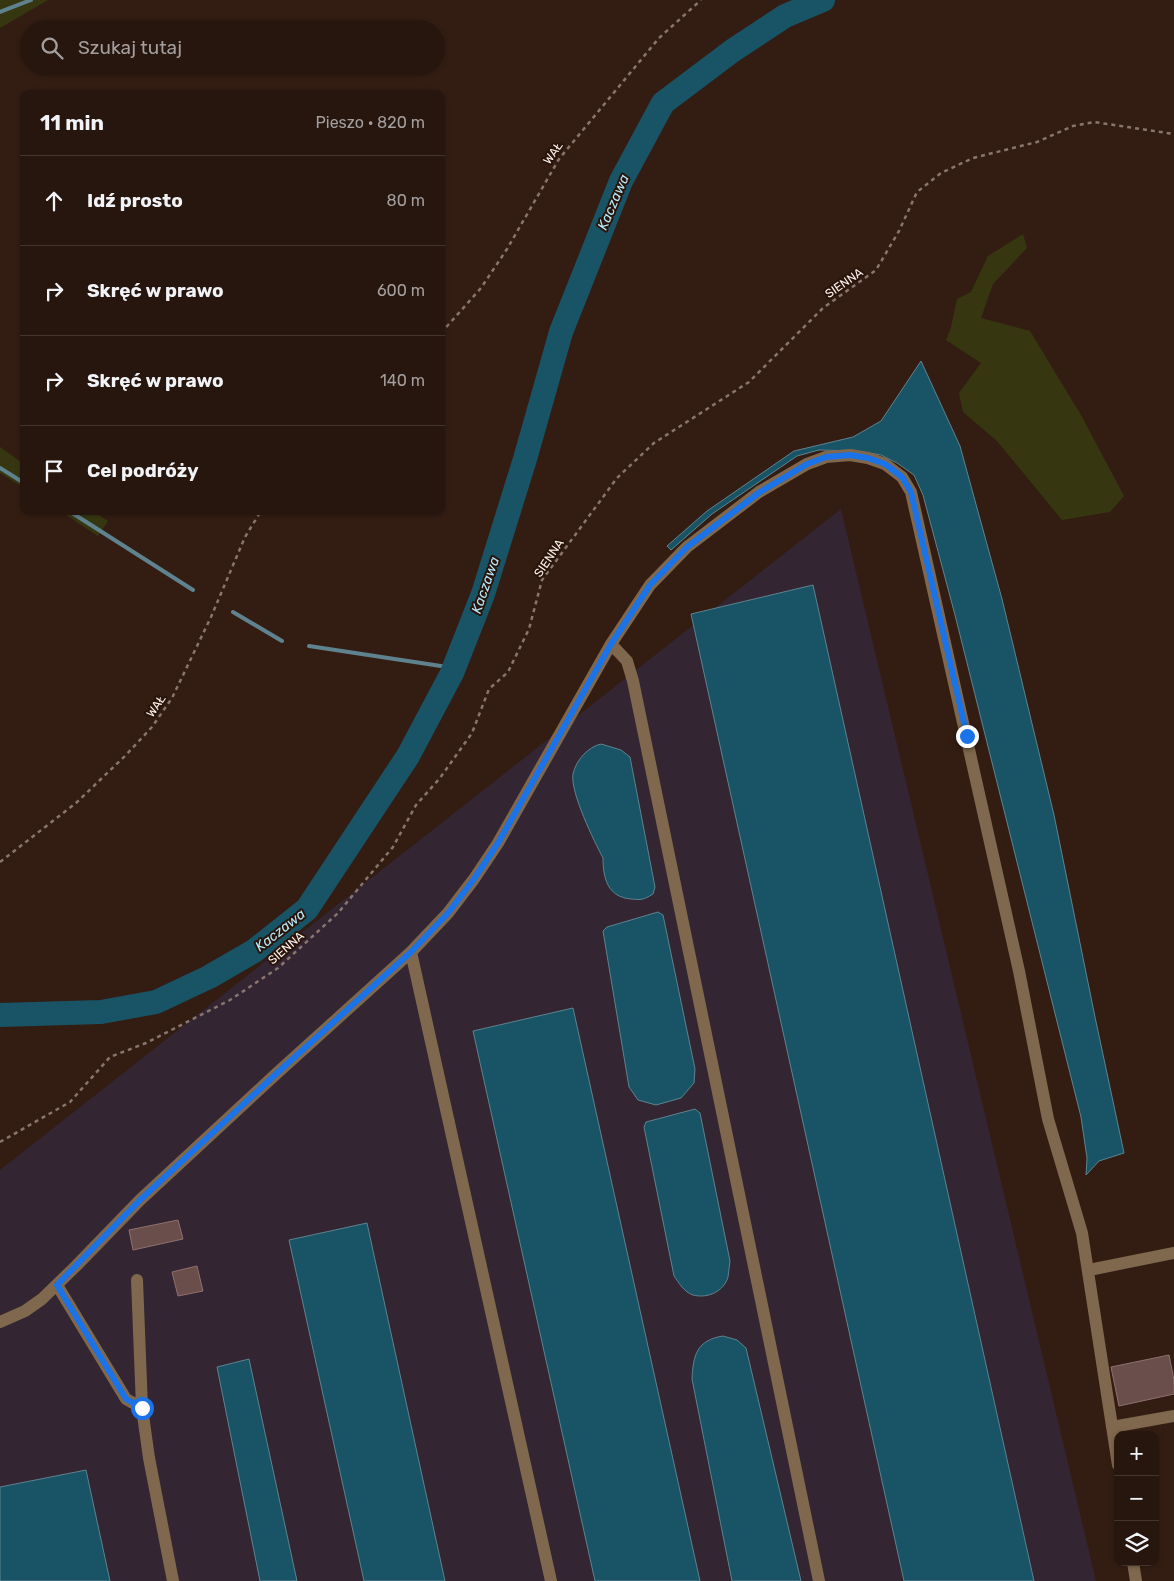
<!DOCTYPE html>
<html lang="pl">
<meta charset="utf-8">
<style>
body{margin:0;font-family:Rubik,sans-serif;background:#2e1f17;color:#f1f3f6}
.controls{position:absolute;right:15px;bottom:15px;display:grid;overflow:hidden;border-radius:10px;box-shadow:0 1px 4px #0004}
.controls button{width:45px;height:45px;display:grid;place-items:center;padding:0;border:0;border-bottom:1px solid #42352e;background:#26160e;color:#f1f3f6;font:25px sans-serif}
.stop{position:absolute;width:15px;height:15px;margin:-11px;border:4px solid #1a73e8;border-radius:50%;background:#fff}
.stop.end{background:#1a73e8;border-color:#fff;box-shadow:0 1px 5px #0008}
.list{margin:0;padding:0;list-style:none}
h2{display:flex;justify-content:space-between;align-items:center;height:65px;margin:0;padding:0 20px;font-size:21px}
h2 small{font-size:16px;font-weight:400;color:#a49f9e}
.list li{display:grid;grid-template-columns:32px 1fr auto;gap:15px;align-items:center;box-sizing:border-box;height:90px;padding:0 20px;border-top:1px solid #42352e}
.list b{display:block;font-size:19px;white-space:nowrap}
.list em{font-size:16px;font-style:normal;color:#a49f9e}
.icon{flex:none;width:28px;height:28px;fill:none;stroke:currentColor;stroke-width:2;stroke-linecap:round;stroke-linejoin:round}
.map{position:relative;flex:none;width:1174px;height:1581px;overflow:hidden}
.search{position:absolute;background:#26160e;box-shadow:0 1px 4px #0004;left:20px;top:20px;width:425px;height:55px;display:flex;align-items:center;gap:12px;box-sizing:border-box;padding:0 18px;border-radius:28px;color:#a49f9e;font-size:19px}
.panel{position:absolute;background:#26160e;box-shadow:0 1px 4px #0004;left:20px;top:90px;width:425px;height:425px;border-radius:10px}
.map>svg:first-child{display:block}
.industrial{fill:#332532}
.green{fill:#363711}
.water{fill:#195466;stroke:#5e838e}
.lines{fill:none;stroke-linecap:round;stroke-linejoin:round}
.stream{stroke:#5e838e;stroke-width:4}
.river{stroke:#195466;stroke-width:24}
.building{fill:#6a4e4b;stroke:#8f716e}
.path{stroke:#88766e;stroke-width:2.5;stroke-dasharray:4 4;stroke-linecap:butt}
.minor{stroke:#7f684d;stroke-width:12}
.route{stroke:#1a73e8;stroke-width:6}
.labels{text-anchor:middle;stroke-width:4;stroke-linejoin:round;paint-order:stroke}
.street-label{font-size:12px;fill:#fef2ec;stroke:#28140a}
.water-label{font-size:14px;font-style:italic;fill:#b8e9fb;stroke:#28140a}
</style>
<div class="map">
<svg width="1174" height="1581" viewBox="0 0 1174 1581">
<rect width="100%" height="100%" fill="#331d13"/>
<path class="industrial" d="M841,509L1096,1581H0V1170Z"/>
<path class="green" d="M0,0H48L0,28Z
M1023,234L1027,248L993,284L981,318L1030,331L1081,415L1124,496L1110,512L1062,520L997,441L963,412L959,393L981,363L946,340L951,327L957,299L971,292L988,256Z
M0,447L24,464V488L0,473Z
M60,511H93L108,521L98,536Z"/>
<path class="water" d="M921,361L960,446L1002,599L1054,815L1095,1017L1124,1153L1099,1161L1086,1175L1087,1158L1081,1117L955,615L923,495L914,475L897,463L881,455L857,451L819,450L797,456L712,514L671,550L667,546L707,511L794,451L853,437L881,421Z
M813,585L1034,1581H904L691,614Z
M601,744L621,750L630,757L655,887L653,894C643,900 642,900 631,899C608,897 603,879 603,858C594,841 570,792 573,774C576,760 588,747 601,744Z
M658,912L663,915L695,1069L694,1083L681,1098L656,1105L638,1100L629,1087L603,931L607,927Z
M573,1008L700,1581H595L473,1031Z
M695,1109L700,1113L730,1261C729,1266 729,1272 728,1277C724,1291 708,1299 693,1295C684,1292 679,1283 674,1276L644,1127L646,1122Z
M367,1223L445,1581H364L289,1240Z
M723,1336L737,1340L746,1348L801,1581H732L692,1379C693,1355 697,1340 723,1336Z
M249,1359L297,1581H260L217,1367Z
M86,1470L110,1581H0V1487Z"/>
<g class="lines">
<path class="stream" d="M0,12L31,0
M0,468L24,483
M69,511L193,590
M233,612L282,641
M309,646L454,668"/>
<path class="river" d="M0,1015L101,1012L156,1002L209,977L254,951L307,909L408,756L452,673L483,594L525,459L561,332L621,181L663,103L732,51L785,16L823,0"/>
</g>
<path class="building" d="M178,1220L183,1239L133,1250L129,1230Z
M197,1266L203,1291L178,1296L172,1272Z
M1169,1355L1174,1380V1394L1119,1406L1111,1367Z"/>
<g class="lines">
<path class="path" d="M441,333L481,288L507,249L559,159L659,38L701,0
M0,862L76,803L125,756L152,727L172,698L211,617L245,537L261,511
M0,1142L70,1102L110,1057L146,1043L230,1000L278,968L338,913L393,847L416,805L440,778L472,733L489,689L508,672L529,629L542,580L617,478L654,443L749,382L823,308L876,270L899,231L917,192L941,173L973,158L1037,142L1073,126L1094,122L1174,134"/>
<path class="minor" d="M611,644L627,661L633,681L819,1581
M411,952L551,1581
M1089,1270L1174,1253
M137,1280L142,1408L149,1458L173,1581
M57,1285L126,1399L142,1408
M0,1322L25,1311L42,1299L76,1266L140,1200L276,1074L411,952L448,913L474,879L498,843L611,644L650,585L687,547L759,492L807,464L826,457L850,455L868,458L885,464L902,477L911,492L1019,971L1048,1119L1082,1233L1118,1465
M1112,1427L1174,1416
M1133,1562L1136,1581"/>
</g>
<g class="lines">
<path class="route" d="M142,1408L126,1399L57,1285L140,1200L276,1074L411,952L448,913L474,879L498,843L611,644L650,585L687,547L760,492L807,464L826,457L850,455L868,458L885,464L902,477L911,492L967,736"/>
</g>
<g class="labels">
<g class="street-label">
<text transform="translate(553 153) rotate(-55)" y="4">WAŁ</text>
<text transform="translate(844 283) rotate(-35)" y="4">SIENNA</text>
<text transform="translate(549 558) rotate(-56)" y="4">SIENNA</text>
<text transform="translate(156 706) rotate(-56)" y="4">WAŁ</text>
<text transform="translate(286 948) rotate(-41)" y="4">SIENNA</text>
</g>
<g class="water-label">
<text transform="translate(613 202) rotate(-67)" y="5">Kaczawa</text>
<text transform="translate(485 585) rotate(-71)" y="5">Kaczawa</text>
<text transform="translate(280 930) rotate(-38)" y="5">Kaczawa</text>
</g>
</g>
</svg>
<div class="controls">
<button>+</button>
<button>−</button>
<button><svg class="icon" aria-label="layers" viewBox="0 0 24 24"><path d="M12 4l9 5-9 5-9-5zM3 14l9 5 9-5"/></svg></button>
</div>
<div class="stop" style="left:142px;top:1408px"></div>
<div class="stop end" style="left:967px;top:736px"></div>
<div class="search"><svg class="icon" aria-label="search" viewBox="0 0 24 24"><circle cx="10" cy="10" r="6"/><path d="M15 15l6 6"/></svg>Szukaj tutaj</div>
<section class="panel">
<h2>11 min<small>Pieszo · 820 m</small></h2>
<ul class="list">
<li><svg class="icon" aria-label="ahead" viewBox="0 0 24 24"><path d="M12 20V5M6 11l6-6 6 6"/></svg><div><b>Idź prosto</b></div><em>80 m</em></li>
<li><svg class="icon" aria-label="right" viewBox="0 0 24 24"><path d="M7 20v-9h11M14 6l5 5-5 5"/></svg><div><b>Skręć w prawo</b></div><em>600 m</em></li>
<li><svg class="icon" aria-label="right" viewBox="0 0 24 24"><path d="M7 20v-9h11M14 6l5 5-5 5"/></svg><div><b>Skręć w prawo</b></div><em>140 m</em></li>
<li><svg class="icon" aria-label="arrive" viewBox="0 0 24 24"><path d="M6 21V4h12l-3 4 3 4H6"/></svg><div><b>Cel podróży</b></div></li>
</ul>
</section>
</div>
